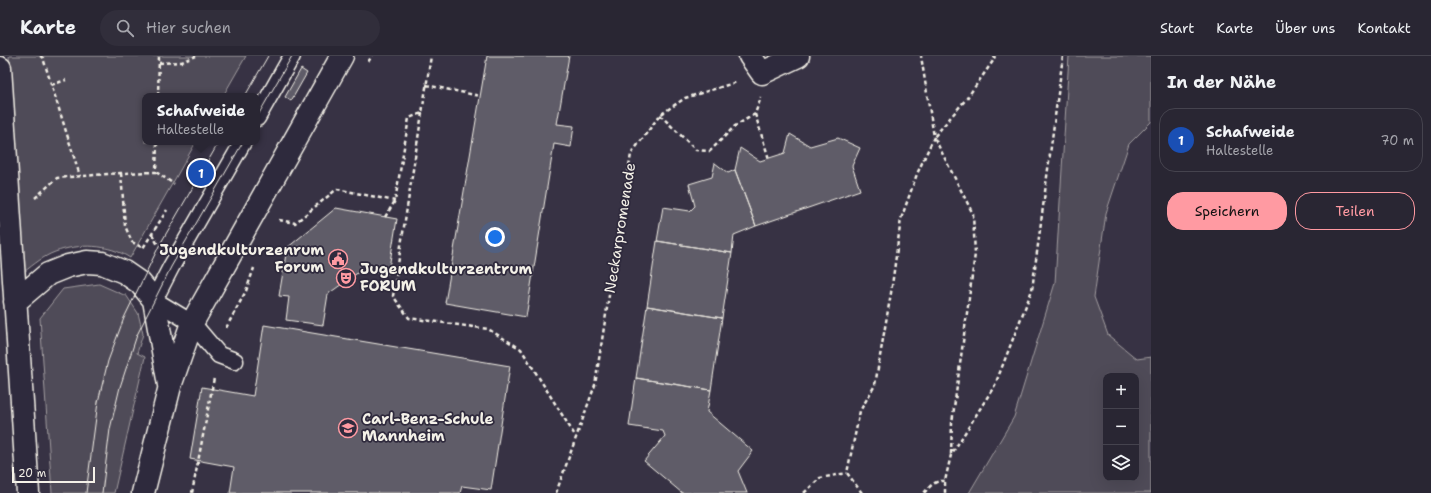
<!DOCTYPE html>
<html lang="de">
<meta charset="utf-8">
<style>
body{margin:0;font-family:"Shantell Sans",sans-serif;background:#312e3b;color:#f1f3f6}
.controls{position:absolute;right:12px;bottom:12px;display:grid;overflow:hidden;border-radius:8px;box-shadow:0 4px 16px #0002}
.controls button{width:36px;height:36px;display:grid;place-items:center;padding:0;border:0;border-bottom:1px solid #45434e;background:#292633;color:#f1f3f6;font:20px sans-serif}
.scale{position:absolute;left:12px;bottom:10px;width:83px;box-sizing:border-box;padding-left:4px;border:2px solid #f4f1e8;border-top:0;font-size:11px;line-height:14px;white-space:nowrap;color:#f4f1e8;-webkit-text-stroke:3px #2f2a3d;paint-order:stroke}
.you{position:absolute;left:495px;top:181px;width:14px;height:14px;margin:-10px;border:3px solid #fff;border-radius:50%;background:#1a73e8;box-shadow:0 0 0 6px #1a73e833}
.badge{display:grid;place-items:center;width:26px;height:26px;border-radius:50%;background:#ff9aa2;color:#fff;font-size:13px;font-weight:700}
.pin{position:absolute;translate:-50% -50%;border:2px solid #fff;box-shadow:0 1px 4px #0006}
.popup{position:absolute;left:142px;top:37px;width:118px;height:52px;box-sizing:border-box;display:grid;place-content:center;border-radius:8px;background:#292633;filter:drop-shadow(0 1px 3px #0005);font-size:13px;white-space:nowrap;color:#a5a5ac}
.popup b{font-size:15px;color:#f1f3f6}
.popup::after{content:'';position:absolute;left:50%;top:100%;margin-left:-8px;border:8px solid transparent;border-top-color:#292633}
.list{margin:0;padding:0;list-style:none}
h2{display:flex;justify-content:space-between;align-items:center;height:52px;margin:0;padding:0 16px;font-size:17px}
h2 small{font-size:13px;font-weight:400;color:#a5a5ac}
.list li{display:grid;grid-template-columns:26px 1fr auto;gap:12px;align-items:center;box-sizing:border-box;height:64px;margin:0 8px 8px;padding:0 8px;border:1px solid #45434e;border-radius:16px}
.list b{display:block;font-size:15px;white-space:nowrap}
.list p{margin:0;font-size:13px;white-space:nowrap;color:#a5a5ac}
.list em{font-size:13px;font-style:normal;color:#a5a5ac}
.actions{display:flex;gap:8px;padding:12px 16px}
.actions a{flex:1;padding:9px 0;border:1px solid #ff9aa2;border-radius:16px;text-align:center;font-size:14px;color:#ff9aa2}
.actions .main{background:#ff9aa2;color:#111}
.icon{flex:none;width:22px;height:22px;fill:none;stroke:currentColor;stroke-width:2;stroke-linecap:round;stroke-linejoin:round}
.map{position:relative;flex:none;width:1151px;height:437px;overflow:hidden}
header{display:flex;align-items:center;gap:24px;box-sizing:border-box;height:56px;padding:0 20px;background:#292633;border-bottom:1px solid #45434e}
header strong{font-size:19px}
nav{display:flex;gap:22px;margin-inline-start:auto;font-size:14px}
.search{width:280px;height:36px;background:#312e3b;display:flex;align-items:center;gap:10px;box-sizing:border-box;padding:0 14px;border-radius:22px;color:#a5a5ac;font-size:15px}
main{display:flex}
aside{flex:1;background:#292633}
.map>svg:first-child{display:block}
.green{fill:#504b59;stroke:#a29ea0;fill-rule:evenodd}
.building{fill:#5f5c67;stroke:#f4f1e8}
.lines{fill:none;stroke-linecap:round;stroke-linejoin:round}
.service-casing{stroke:#f4f1e8;stroke-width:19}
.pedestrian-casing{stroke:#f4f1e8;stroke-width:25}
.secondary-casing{stroke:#f4f1e8;stroke-width:25}
.path{stroke:#f4f1e8;stroke-width:2.5;stroke-dasharray:4 3;stroke-linecap:butt}
.service{stroke:#2f2a3d;stroke-width:16}
.pedestrian{stroke:#2f2a3d;stroke-width:22}
.secondary{stroke:#2f2a3d;stroke-width:22}
.tram{stroke:#f4f1e8;stroke-width:1}
.labels{text-anchor:middle;stroke-width:3.5;stroke-linejoin:round;paint-order:stroke}
.street-label{font-size:15px;fill:#f4f1e8;stroke:#2f2a3d}
.poi-label{font-size:15px;font-weight:bold;fill:#f4f1e8;stroke:#2f2a3d;text-anchor:start}
</style>
<header>
<strong>Karte</strong>
<div class="search"><svg class="icon" aria-label="search" viewBox="0 0 24 24"><circle cx="10" cy="10" r="6"/><path d="M15 15l6 6"/></svg>Hier suchen</div>
<nav><a>Start</a><a>Karte</a><a>Über uns</a><a>Kontakt</a></nav>
</header>
<main>
<div class="map">
<svg width="1151" height="437" viewBox="0 0 1151 437">
<rect width="100%" height="100%" fill="#373244"/>
<filter id="ink" filterUnits="userSpaceOnUse"><feTurbulence type="fractalNoise" baseFrequency=".025" numOctaves="2"/><feDisplacementMap in="SourceGraphic" scale="8" xChannelSelector="R" yChannelSelector="G"/><feConvolveMatrix kernelMatrix="1 2 1 2 8 2 1 2 1" color-interpolation-filters="sRGB"/></filter>
<g filter="url(#ink)">
<path class="green" d="M9,0H246L223,40H145V86H196L130,202C109,188 79,187 55,196C44,200 34,208 24,216Z
M1069,0H1151V66L1129,88L1106,157L1094,241L1108,279L1137,303L1151,301V437H969L1014,361L1055,227ZM1106,320H1136V422H1106Z
M99,228L124,239H126L138,257L143,278L137,297L145,301L114,437H52L40,262L63,233Z"/>
<path class="building" d="M487,0H569L557,68L574,70L571,91L554,88L526,261L445,247Z
M301,13L307,17L291,45L285,41Z
M790,78L810,90L838,82L860,92L852,110L860,134L756,170L735,114L740,92L760,105L785,97Z
M715,107L728,117L735,114L756,170L734,179L732,197L657,185L663,151L690,155L695,150L689,128L712,121Z
M336,152L397,163L388,218L363,213L328,238L323,269L286,264L289,241L279,240L287,192Z
M657,185L732,197L722,262L647,250Z
M647,250L722,262L711,334L636,322Z
M264,269L510,310L491,434L462,430L460,437H230L234,411L190,403L202,331L253,340Z
M636,322L711,334L707,356L753,395L738,415L747,437H682L644,405L665,380L663,375L629,370Z"/>
<g class="lines">
<defs>
<path id="service" d="M257,62L292,0
M235,305L219,299L192,267L154,244L171,211L243,86"/>
<path id="pedestrian" d="M750,0L762,17L798,0"/>
<path id="secondary" d="M0,12L28,437
M15,246L48,218L68,210L87,206L102,207L124,216L140,227L154,244L169,329
M143,437L170,330L192,267L342,0"/>
</defs>
<use href="#service" class="service-casing"/>
<use href="#pedestrian" class="pedestrian-casing"/>
<use href="#secondary" class="secondary-casing"/>
<path class="path" d="M40,0L43,2L80,120
M368,6L372,0
M159,7L182,6L196,0
M51,29L66,24
M426,29L480,40
M158,40L159,0
M422,57L393,240L409,262L488,273L521,293L576,381
M755,58L769,103
M660,59L696,94L710,95L735,70L755,58L761,41
M156,116L174,128
M121,117L125,170L132,186L143,192L167,154
M35,142L57,122L121,117L156,116L157,86
M385,161L395,145L409,62L422,57L431,0
M279,164L295,167L337,133L395,145
M152,178L158,189
M226,272L246,235L254,212
M951,398L952,367L975,198L973,158L934,81L967,42L993,5L995,0
M192,437L214,322
M556,437L595,329L631,98L660,59L685,42L737,26
M804,437L820,422L847,417
M862,437L847,417L860,355L875,329L891,237L901,163L917,118L934,81L921,0
M924,437C930,430 935,424 945,425
M945,437V425L951,399L995,329L1032,234L1063,0"/>
<use href="#service" class="service"/>
<use href="#pedestrian" class="pedestrian"/>
<use href="#secondary" class="secondary"/>
<path class="tram" d="M245,40L268,0
M257,61L292,0
M86,437L98,346L108,305L124,262L159,190L219,86
M102,437L110,373L120,331L137,279L171,211L243,86"/>
</g>
</g>
<defs>
<symbol id="civic-ring" viewBox="-11 -11 22 22"><circle r="9.5" fill="#2f2a3d" stroke="#ff9aa2" stroke-width="1.5"/><path d="M-.6-6.5H3V-4.5H.6V-3L4-1V1h2V6H-6V1h2V-1L-.6-3ZM-1.2 2.5V6h2.4V2.5Z" fill="#ff9aa2"/></symbol>
<symbol id="theatre-ring" viewBox="-11 -11 22 22"><circle r="9.5" fill="#2f2a3d" stroke="#ff9aa2" stroke-width="1.5"/><path d="M-5-5.5Q0-4 5-5.5V0Q5 5 0 6Q-5 5-5 0ZM-3.3-2.5H-1v1.5H-3.3ZM1-2.5H3.3v1.5H1ZM-2.8 1Q0 5.5 2.8 1Z" fill="#ff9aa2"/></symbol>
<symbol id="school-ring" viewBox="-11 -11 22 22"><circle r="9.5" fill="#2f2a3d" stroke="#ff9aa2" stroke-width="1.5"/><path d="M0-5L7-2L0 1L-7-2ZM-4 1L0 2.5L4 1V4Q0 6-4 4Z" fill="#ff9aa2"/></symbol>
</defs>
<g fill-rule="evenodd">
<use href="#civic-ring" x="327" y="192" width="22" height="22"/>
<use href="#theatre-ring" x="335" y="211" width="22" height="22"/>
<use href="#school-ring" x="337" y="361" width="22" height="22"/>
</g>
<g class="labels">
<g class="street-label">
<text transform="translate(620 172) rotate(-81)" y="5">Neckarpromenade</text>
</g>
<g class="poi-label">
<text x="324" y="199" text-anchor="end">Jugendkulturzenrum<tspan x="324" dy="17">Forum</tspan></text>
<text x="360" y="218">Jugendkulturzentrum<tspan x="360" dy="17">FORUM</tspan></text>
<text x="362" y="368">Carl-Benz-Schule<tspan x="362" dy="17">Mannheim</tspan></text>
</g>
</g>
</svg>
<div class="controls">
<button>+</button>
<button>−</button>
<button><svg class="icon" aria-label="layers" viewBox="0 0 24 24"><path d="M12 4l9 5-9 5-9-5zM3 14l9 5 9-5"/></svg></button>
</div>
<div class="scale">20 m</div>
<div class="you"></div>
<div class="pin badge" style="left:201px;top:117px;background:#1a4fb4">1</div>
<div class="popup"><b>Schafweide</b>Haltestelle</div>
</div>
<aside>
<h2>In der Nähe<small></small></h2>
<ul class="list">
<li><span class="badge" style="background:#1a4fb4">1</span><div><b>Schafweide</b><p>Haltestelle</p></div><em>70 m</em></li>
</ul>
<div class="actions"><a class="main">Speichern</a><a>Teilen</a></div>
</aside>
</main>
